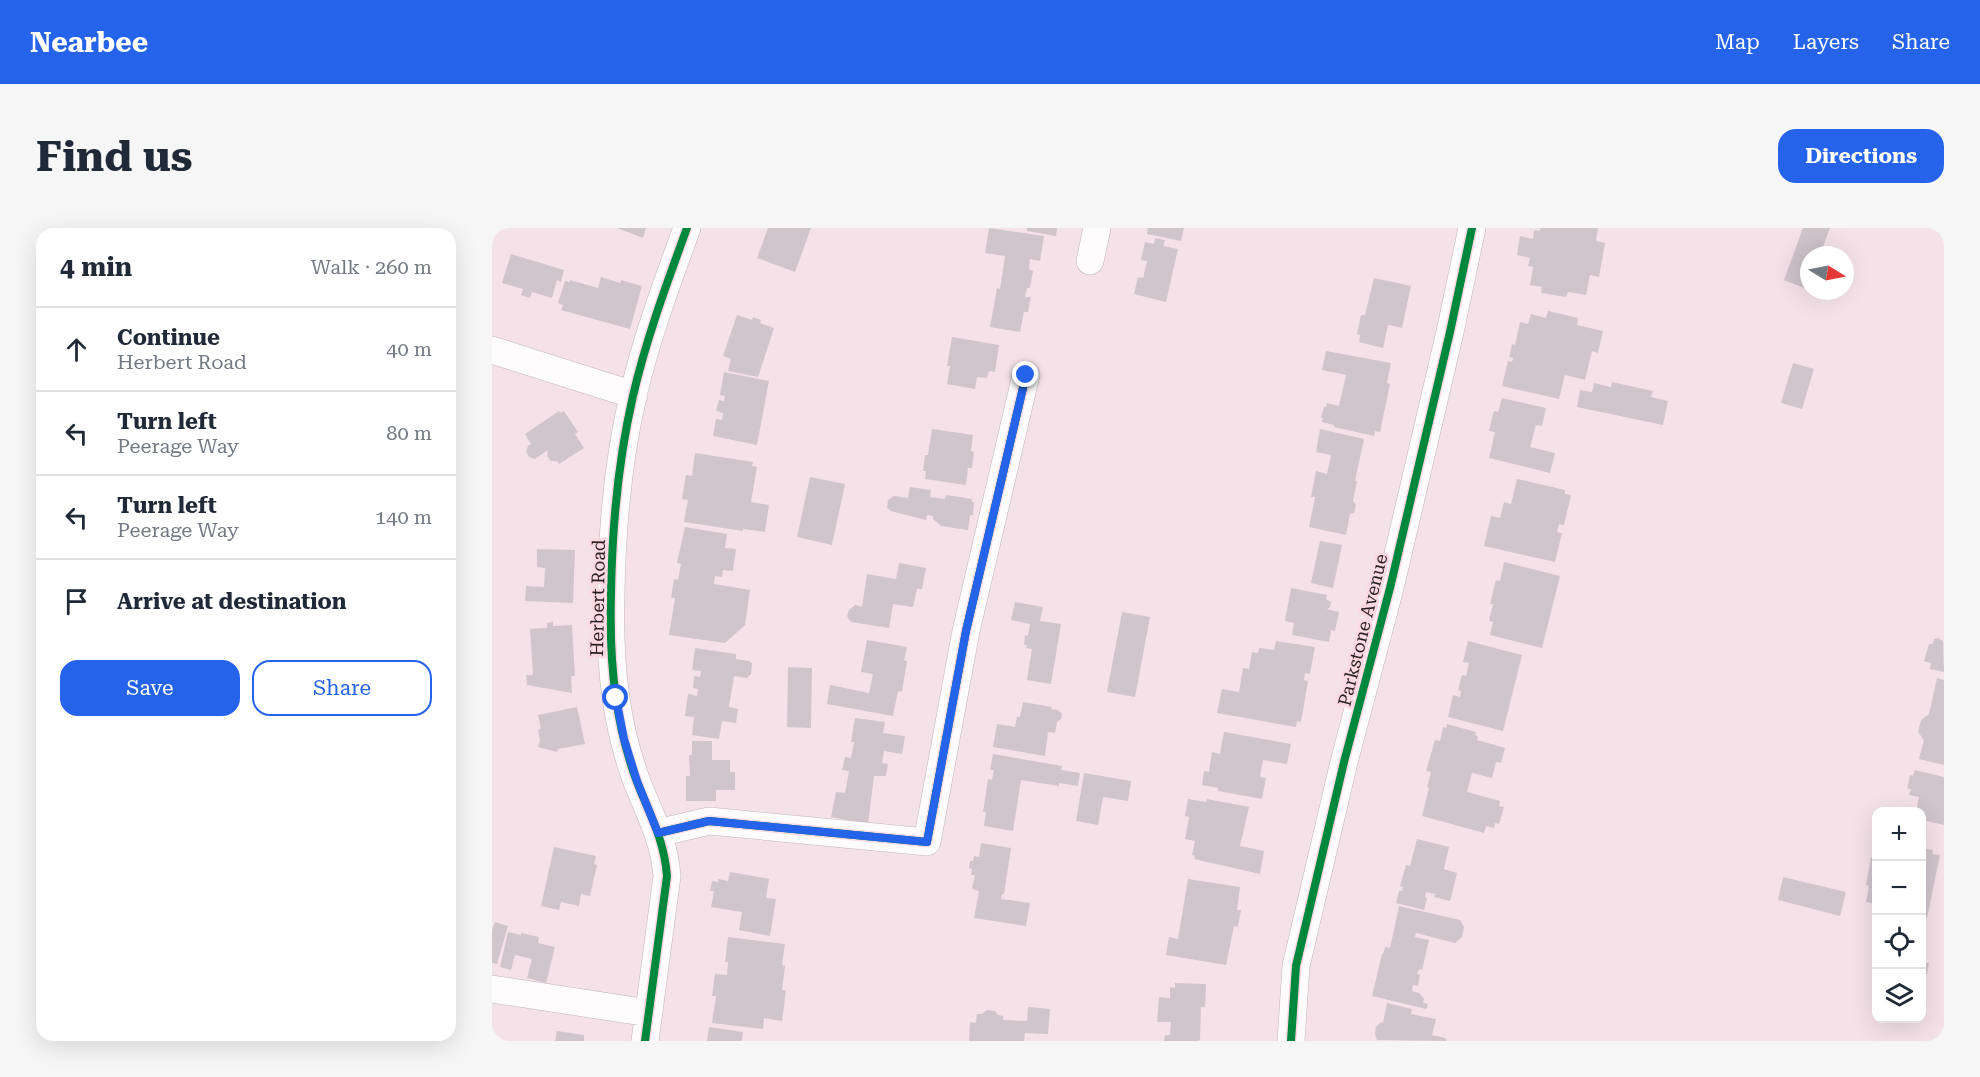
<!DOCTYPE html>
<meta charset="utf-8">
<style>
body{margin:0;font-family:"Roboto Serif",serif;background:#f6f6f7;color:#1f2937}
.controls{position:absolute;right:18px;bottom:18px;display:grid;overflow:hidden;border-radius:12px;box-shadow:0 6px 24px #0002}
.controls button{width:54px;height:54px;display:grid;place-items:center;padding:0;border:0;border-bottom:2px solid #e0e1e3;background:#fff;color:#1f2937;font:30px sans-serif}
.compass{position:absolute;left:1308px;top:18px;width:54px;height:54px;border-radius:50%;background:#fff;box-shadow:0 6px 24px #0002;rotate:100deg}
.stop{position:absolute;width:18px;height:18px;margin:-14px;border:4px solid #2563eb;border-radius:50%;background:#fff}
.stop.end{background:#2563eb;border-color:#fff;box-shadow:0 2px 6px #0008}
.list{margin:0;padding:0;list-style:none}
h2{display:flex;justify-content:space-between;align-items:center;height:78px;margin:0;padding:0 24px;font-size:26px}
h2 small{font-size:20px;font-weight:400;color:#747a83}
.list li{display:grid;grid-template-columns:39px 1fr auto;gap:18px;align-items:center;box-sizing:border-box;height:84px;padding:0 24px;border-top:2px solid #e0e1e3}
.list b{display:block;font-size:22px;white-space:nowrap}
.list p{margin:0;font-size:20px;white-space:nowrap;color:#747a83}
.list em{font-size:20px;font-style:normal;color:#747a83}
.actions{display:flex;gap:12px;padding:18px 24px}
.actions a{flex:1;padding:14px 0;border:2px solid #2563eb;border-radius:18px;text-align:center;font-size:21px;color:#2563eb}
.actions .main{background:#2563eb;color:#fff}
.icon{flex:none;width:33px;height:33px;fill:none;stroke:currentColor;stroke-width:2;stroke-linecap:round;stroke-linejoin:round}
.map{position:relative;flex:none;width:1452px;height:813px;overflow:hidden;border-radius:18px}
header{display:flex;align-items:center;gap:36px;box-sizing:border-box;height:84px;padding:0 30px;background:#2563eb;color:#fff}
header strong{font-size:28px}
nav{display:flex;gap:33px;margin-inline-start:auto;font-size:21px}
.intro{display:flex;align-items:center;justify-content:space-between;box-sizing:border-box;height:144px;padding:0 36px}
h1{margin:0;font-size:42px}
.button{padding:15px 27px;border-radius:18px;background:#2563eb;color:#fff;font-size:21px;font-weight:700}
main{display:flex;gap:36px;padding:0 36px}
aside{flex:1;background:#fff;border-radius:18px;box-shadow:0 6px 24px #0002}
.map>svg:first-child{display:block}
.building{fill:#d1c5cc}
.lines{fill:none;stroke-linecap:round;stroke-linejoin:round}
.minor-casing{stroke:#c3b5b9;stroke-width:28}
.minor{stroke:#fdfbfc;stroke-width:27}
.cycleway-casing{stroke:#fcdae4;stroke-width:11}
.cycleway{stroke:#00873e;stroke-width:8}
.route{stroke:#2563eb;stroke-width:8}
.labels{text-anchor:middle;stroke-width:6;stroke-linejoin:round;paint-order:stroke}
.street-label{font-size:18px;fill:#281c1f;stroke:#fcdae4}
</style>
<header>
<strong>Nearbee</strong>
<nav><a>Map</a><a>Layers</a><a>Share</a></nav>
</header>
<div class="intro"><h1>Find us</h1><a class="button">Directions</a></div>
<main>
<aside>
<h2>4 min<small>Walk · 260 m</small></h2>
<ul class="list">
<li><svg class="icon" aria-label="ahead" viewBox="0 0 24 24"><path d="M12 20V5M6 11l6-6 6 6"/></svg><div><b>Continue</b><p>Herbert Road</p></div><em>40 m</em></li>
<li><svg class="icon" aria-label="left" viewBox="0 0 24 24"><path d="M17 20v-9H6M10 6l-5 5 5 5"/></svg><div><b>Turn left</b><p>Peerage Way</p></div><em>80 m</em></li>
<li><svg class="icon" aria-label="left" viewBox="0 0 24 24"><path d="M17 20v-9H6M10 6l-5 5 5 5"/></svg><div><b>Turn left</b><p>Peerage Way</p></div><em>140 m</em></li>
<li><svg class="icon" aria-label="arrive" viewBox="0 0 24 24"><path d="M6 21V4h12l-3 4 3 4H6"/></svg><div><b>Arrive at destination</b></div></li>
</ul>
<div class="actions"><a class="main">Save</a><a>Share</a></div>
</aside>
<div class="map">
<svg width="1452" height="813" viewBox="0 0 1452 813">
<rect width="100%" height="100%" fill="#f4e2e8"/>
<path class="building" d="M125,0H154L151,10Z
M276,0H319L303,44L265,30Z
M497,0L552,8L548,33L538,31L537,41L541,43L538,60H535L533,69H539L536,84H532L528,104L498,99L505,60L508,61L513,28L493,25Z
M535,0H565L564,8L535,3Z
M656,0H692L689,13L655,6Z
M1048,0H1106L1104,13L1113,15L1107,49L1098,47L1094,67L1076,64L1074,69L1049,65L1050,59L1038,57L1041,39L1036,38L1038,30L1025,27L1028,8L1041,11L1042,2L1048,3Z
M1311,0H1338L1328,27H1317V57L1315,61L1292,52Z
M663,10L673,12L671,18L686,21L674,74L642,66L646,49L651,50L655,33L649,32L653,14L662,16Z
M19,26L72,42L69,54L65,52L60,70L40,64L38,70L29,67L31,61L10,55Z
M109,49L128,55L129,52L150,58L138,101L69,82L71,77L66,75L73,53L78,54V52L106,60Z
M882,50L919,58L910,100L896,97L891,120L867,114L868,107L865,106L869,87H873Z
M1056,83L1086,90L1085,97L1111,103L1106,125L1100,123L1093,152L1073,147L1067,171L1010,158L1016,133L1020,134L1021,130L1017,129L1020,116L1023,117L1028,94L1036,96L1039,86L1054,90Z
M245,87L260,92L261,89L269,92L268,95L282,100L266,149L236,143L239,131L231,128Z
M460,109L507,117L503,144L497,143L495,150L485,149L483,161L455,156L458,138H455Z
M834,123L899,135L895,155L898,156L888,204L883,203L882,208L842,199V197L830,194L831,190H829L832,179H834L835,175L847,178L854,147L830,142Z
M1301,135L1322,141L1310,181L1289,175Z
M232,144L277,153L265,217L221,208L224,191L230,192L231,185L224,183L227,172L232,173L233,168L228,167Z
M1120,154L1161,163L1159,169L1176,173L1171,197L1085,179L1088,162L1100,164L1102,155L1119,159Z
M1010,170L1054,180L1050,198L1044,197L1038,219L1063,225L1058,245L997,230L1003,204L997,203L1002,183L1006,184Z
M67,183L68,185L72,183L86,204L83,206L92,220L67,236L65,233H59L55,228L56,222L43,231L37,229L34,224L36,218L39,216L33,206Z
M440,201L481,207L479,223L482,224L480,240H476L474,257L433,251L434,243H431L433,227H436Z
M828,201L872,211L863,253H865L861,273L864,277L862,285L858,286L854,307L817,299L823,269H819L824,243L835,246L839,227L824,224Z
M203,225L261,234L260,238L265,239L259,274L277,277L273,304L251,301V303L192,294L196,272L190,271L194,247L200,248Z
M318,249L353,256L340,317L305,309Z
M1025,251L1073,262V266L1079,267L1072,297L1067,296L1065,304L1070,305L1063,334L992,318L999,288L1008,290L1012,274L1019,276Z
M418,259L439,262L438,269L453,271L454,267L480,271V274H482L481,287H478L476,302L449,298L441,291V288L435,287L434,292L399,283L395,280L396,272L402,268L416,270Z
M193,299L235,306L233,320L244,321L241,343L231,342L230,349L223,348L222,356L258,362L253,397L233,415L177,407L183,370H179L182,351L186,352L189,336L185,335Z
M828,313L850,317L841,360L819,355Z
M45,321L83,322L81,375L33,373L34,358L52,359L53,340L45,339Z
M1012,334L1068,348L1050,420L998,407L1001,394L997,393L1001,376H998L1004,352L1008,353Z
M407,335L434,340L430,361H425L421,379L401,376L397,400L359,394L355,388L357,382L363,377L370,379L375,346L404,351Z
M799,360L835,367L834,371L839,374L838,379L835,381L847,384L843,403L839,402L837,414L800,407L802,395L793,393Z
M523,374L551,379L548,393L569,396L559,456L535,452L540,421L534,420L535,417H532L533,407L536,408L538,396L519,392Z
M630,384L658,389L643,469L615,464Z
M61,394V398L80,397L83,448H79L80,465L35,457L34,447H41L38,401L55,400V395Z
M1446,410L1451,413L1452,444L1438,441L1439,435L1432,433L1437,416H1441L1442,411Z
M375,412L415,419L412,432L415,433L410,464L406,463L401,488L335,476L338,457L377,465L381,446L369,444Z
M784,413L823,419L818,446L813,445L812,452L816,453L809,494L805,493L804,499L725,485L730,461L747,464L751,440L757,441L760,424L766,425L767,420L782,422Z
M976,413L1030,427L1011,503L956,489L961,467L968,469L969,463L966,462L970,447L974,448L977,435L971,434Z
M203,420L244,426V431L257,433L260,435L259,446L255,450L242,448L237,479L246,481L244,495L230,493L227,511L200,507L202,489L193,488L196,466L205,468L206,461L201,460L202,448L208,449L209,443L200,442Z
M296,439L320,440L319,500L295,499Z
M1445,450L1452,452V537L1427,531L1432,512L1426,504L1429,492L1437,486Z
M531,474L560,479L559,481L566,482L570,486L569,491L565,494L563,505L556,504L553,528L501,519L505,496L523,499L525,489H528Z
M85,479L93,516L66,521L65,524L46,519L48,512L46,502L49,501L46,487Z
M363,490L393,494L391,505L413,508L410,526L392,523L390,535L396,536L394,548H382L376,596L339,589L344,564L353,565L357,543L350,542L353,529L359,530L362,514H359Z
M955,496L984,504L983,507L986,508L985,512L1013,520L1009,535L1004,534L1000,550L980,545L975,564L1008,573L1007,578L1012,579L1007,596L1003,595L1002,600L994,598L992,605L930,588L937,560L935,559L939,544L934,543L943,512L948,513L951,499L954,500Z
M732,504L799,516L795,536L771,532L768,549L774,550L770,571L726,563V560L710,557L712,543L717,544L720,524L728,526Z
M200,513H220V532H238V544H243V562H224V573H194V548H198L197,527H200Z
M501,526L570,538L569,542L588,545L586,558L567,555V558L529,552L521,603L492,598L494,584H491L496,551L500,552L502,542H498Z
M1423,542L1452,549V597L1430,592V584H1424L1427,569L1417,567L1419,561H1415L1418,547L1421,548Z
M592,545L639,553L636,573L611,569L606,597L584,593Z
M696,571L714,574L715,571L757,579L748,618L772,623L768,646L702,631L703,628L700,627L703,613L693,611L697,589L693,588Z
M925,611L957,619L952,641L965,645L958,673L942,669L943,666L934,664L933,669L935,670L932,682L904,675L907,663H910L911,659L908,658L914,637L918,638Z
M489,615L519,620L512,666H510L509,671L538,675L534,698L482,690L487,663L480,661L483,647H479L480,641L477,640L478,633H481L482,628L487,629Z
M62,619L104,628L102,636L105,637L98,668L89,666L87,678L69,674L67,682L49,678Z
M1430,620L1441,622L1440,626L1448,627L1435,690L1430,689Z
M1379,629L1384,630V676L1374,674L1377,658L1374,657Z
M238,644L277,651L274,670L284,671L278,708L247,702L250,684L219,679L222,663H218L220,653L226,654V651L236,653Z
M1291,649L1354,664L1348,688L1286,672Z
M696,651L748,659L745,682H749L746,699L742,698L734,737L674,727L677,709L686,711Z
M907,678L968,692L972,699L970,709L963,715L924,705L923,709L937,712L930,742L927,741L925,746L928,747L926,758L921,757L920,763L927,765L932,771L931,775L936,776L934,781L880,768L890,726H891L893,719L898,720Z
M3,694L16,698L5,736L0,735V702Z
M16,704L29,707V705L47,709L46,715L63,719L54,755L35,750L40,731L23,727L19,742L8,739Z
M236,709L293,716L290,737L293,738L290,762H294L290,793L272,790L271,801L220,795L224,768H220L223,746L235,747L236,734H233Z
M1430,727L1434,728L1433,735H1437L1435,746L1430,745Z
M1430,753L1434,754L1431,774H1430Z
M683,755L714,756L713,779H709L708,812L706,813H672L673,807H678L679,794H665L667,769L678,770V759L683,760Z
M895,775L920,781L919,786L944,791L940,807L953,810L955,813L885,812L883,806L884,799L889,794L891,795Z
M536,779L558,781L556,806L533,805L532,813H477L478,794L484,795L485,786H490L495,782L503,783L506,787L511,788V792L535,793Z
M217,799L251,804L250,813H215Z
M65,803L92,807V813H63Z"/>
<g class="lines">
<defs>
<path id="minor" d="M598,33L605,0
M0,122L142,167
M166,605L217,593L435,614L474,403L534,147
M0,761L157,785
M153,813L175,648C172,611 158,587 145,554C135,527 128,499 124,470C119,436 118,401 119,366C120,300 126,233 141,168C154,111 175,55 195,0
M799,813L804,738L852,534L898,360L958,104L980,0"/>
</defs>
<use href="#minor" class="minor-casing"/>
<use href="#minor" class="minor"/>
<defs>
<path id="cycleway" d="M166,605L217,593L435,614L474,403L534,147
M153,813L175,648C172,611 158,587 145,554C135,527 128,499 124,470C119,436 118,401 119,366C120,300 126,233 141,168C154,111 175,55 195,0
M799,813L804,738L852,534L898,360L958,104L980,0"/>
</defs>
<use href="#cycleway" class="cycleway-casing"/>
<use href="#cycleway" class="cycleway"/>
</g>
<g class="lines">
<path class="route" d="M124,470L132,511L145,553L166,605L217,593L435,614L474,403L534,147"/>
</g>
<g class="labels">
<g class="street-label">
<text transform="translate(106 370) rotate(-89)" y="6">Herbert Road</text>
<text transform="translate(871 402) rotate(-76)" y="6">Parkstone Avenue</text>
</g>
</g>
</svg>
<div class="controls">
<button>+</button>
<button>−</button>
<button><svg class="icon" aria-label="locate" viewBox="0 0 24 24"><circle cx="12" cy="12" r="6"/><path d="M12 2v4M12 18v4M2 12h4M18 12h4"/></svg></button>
<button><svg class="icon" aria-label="layers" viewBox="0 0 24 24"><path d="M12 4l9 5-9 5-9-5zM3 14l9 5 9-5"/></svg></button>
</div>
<svg class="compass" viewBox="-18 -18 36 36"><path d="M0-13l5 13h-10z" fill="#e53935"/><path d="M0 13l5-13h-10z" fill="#747a83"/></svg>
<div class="stop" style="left:124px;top:470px"></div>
<div class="stop end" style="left:534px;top:147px"></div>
</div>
</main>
